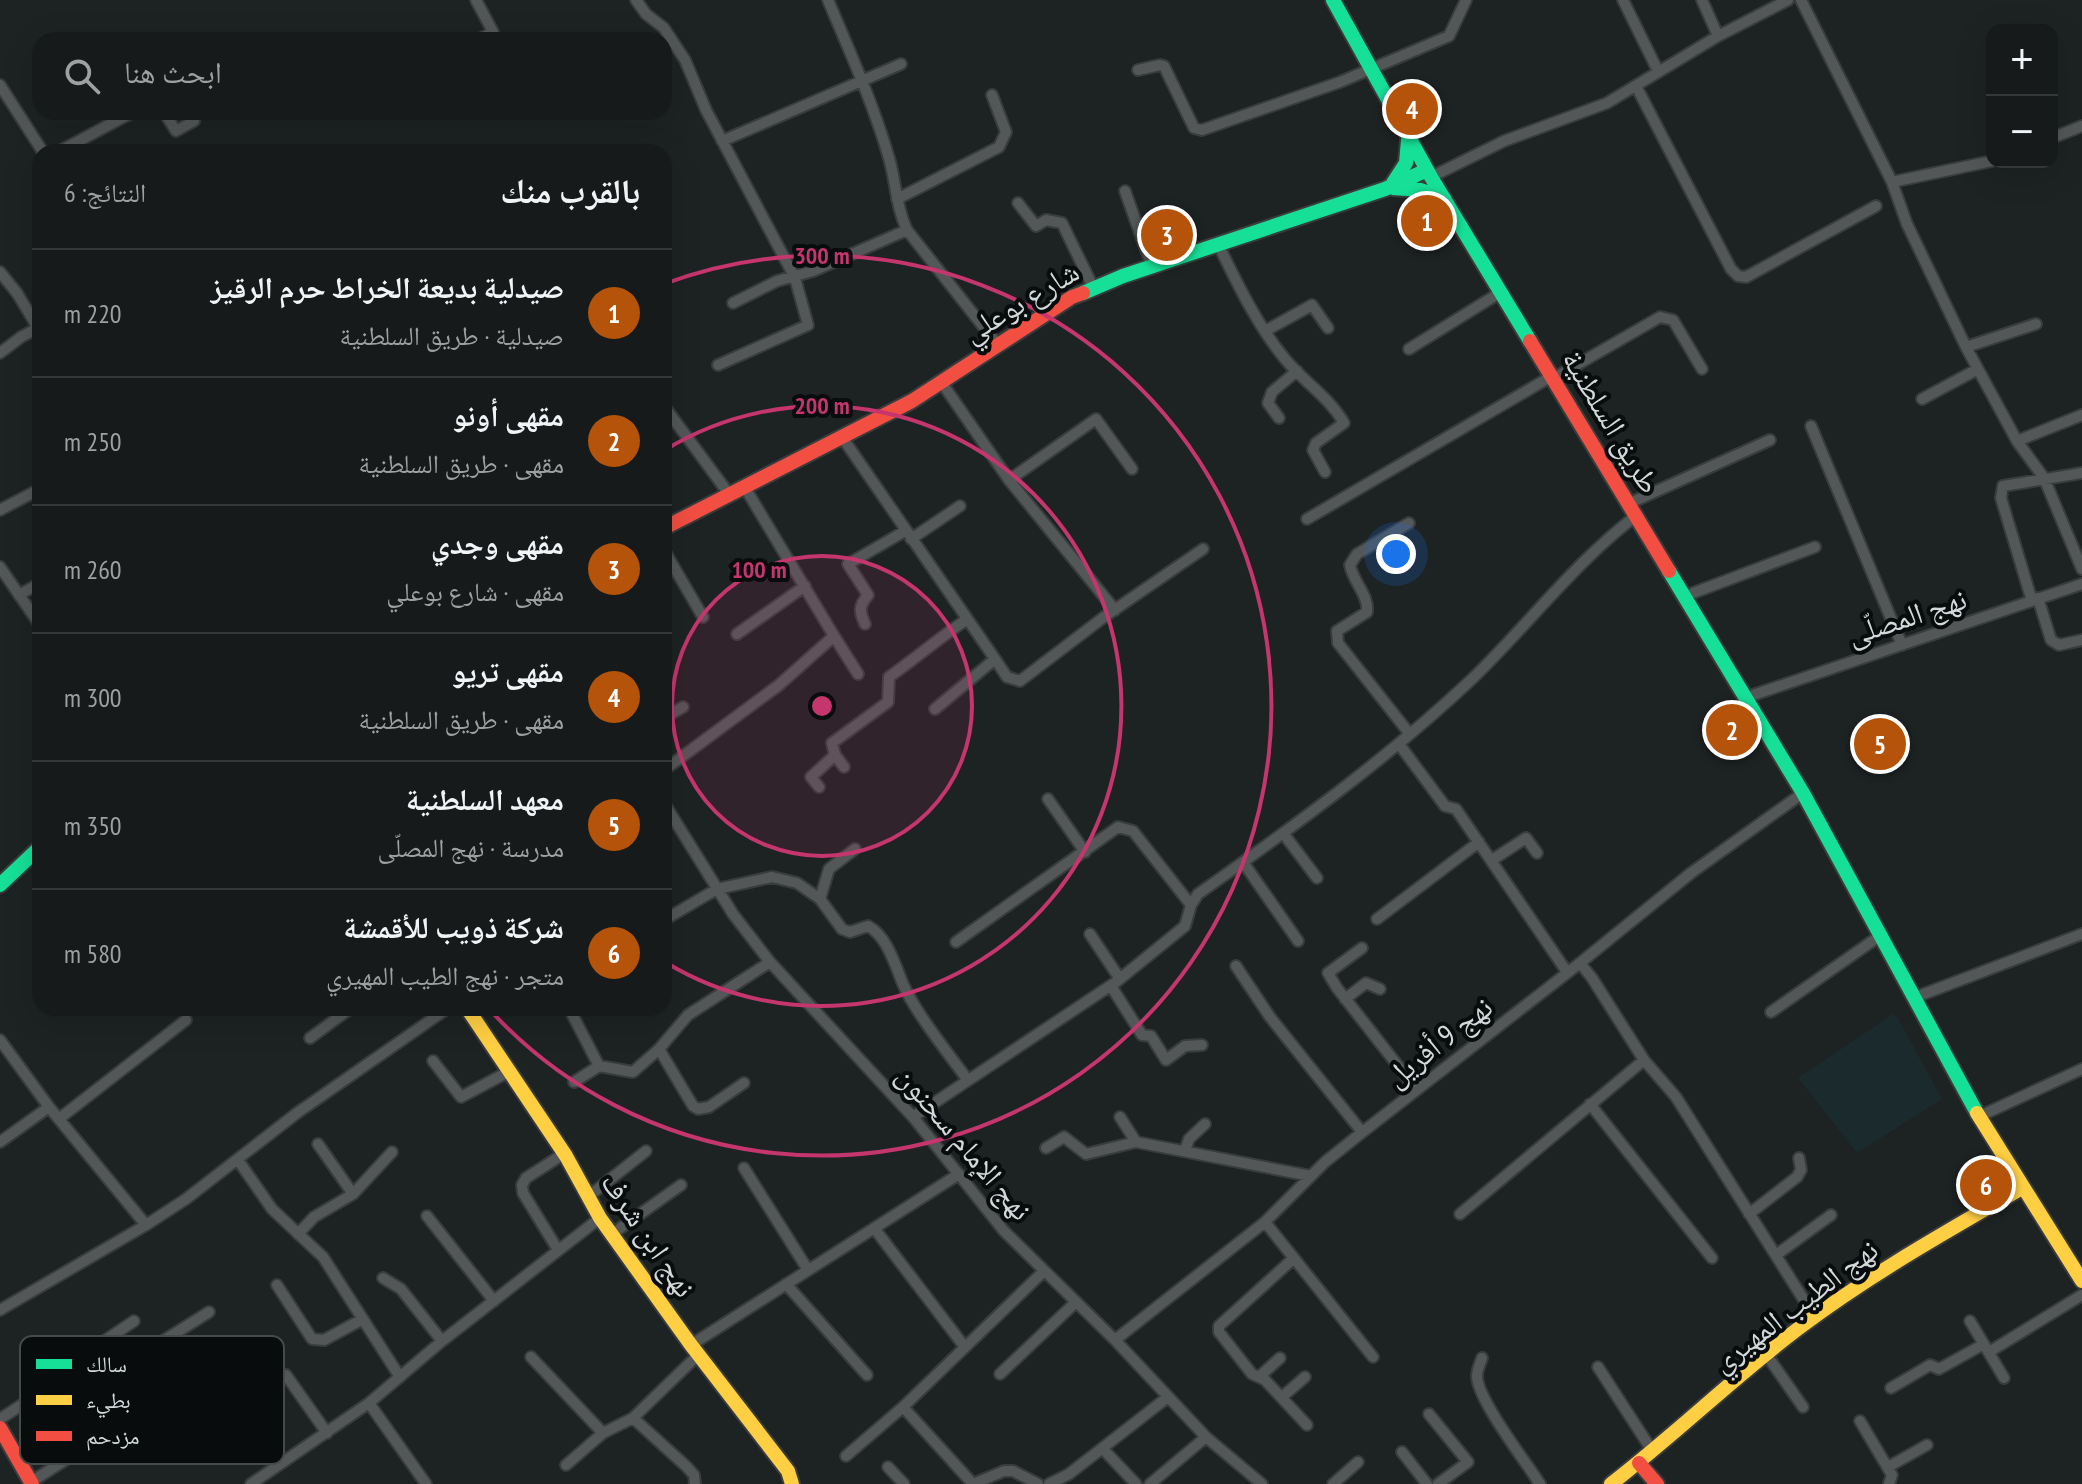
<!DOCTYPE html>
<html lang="ar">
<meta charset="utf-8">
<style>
body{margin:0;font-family:"PT Sans Narrow","Noto Naskh Arabic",sans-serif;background:#232727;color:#f1f3f6;direction:rtl}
.controls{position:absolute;right:24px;top:24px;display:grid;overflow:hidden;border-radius:16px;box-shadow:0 8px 32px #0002}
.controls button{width:72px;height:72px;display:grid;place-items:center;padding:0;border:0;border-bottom:2px solid #353839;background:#161a1a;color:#f1f3f6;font:40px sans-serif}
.you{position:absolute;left:1396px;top:554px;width:28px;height:28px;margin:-20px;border:6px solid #fff;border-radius:50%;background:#1a73e8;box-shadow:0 0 0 12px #1a73e833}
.badge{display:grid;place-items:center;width:52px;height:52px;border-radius:50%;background:#b45309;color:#fff;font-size:26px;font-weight:700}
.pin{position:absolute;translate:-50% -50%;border:4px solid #fff;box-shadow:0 2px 8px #0006}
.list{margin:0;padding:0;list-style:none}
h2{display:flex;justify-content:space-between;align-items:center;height:104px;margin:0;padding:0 32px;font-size:34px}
h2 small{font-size:26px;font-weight:400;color:#9ea1a2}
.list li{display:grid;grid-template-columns:52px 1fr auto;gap:24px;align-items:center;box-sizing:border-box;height:128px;padding:0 32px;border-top:2px solid #353839}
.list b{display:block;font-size:30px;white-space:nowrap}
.list p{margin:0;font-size:26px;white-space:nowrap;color:#9ea1a2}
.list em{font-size:26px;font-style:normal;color:#9ea1a2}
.icon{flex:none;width:44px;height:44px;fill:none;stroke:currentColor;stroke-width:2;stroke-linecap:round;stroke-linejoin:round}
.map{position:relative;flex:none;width:2082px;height:1484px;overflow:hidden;direction:ltr}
.search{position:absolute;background:#161a1a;box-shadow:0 8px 32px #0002;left:32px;top:32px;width:640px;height:88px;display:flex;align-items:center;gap:20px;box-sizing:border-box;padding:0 28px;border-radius:24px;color:#9ea1a2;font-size:30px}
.panel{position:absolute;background:#161a1a;box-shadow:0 8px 32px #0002;left:32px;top:144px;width:640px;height:872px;border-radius:24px;direction:rtl}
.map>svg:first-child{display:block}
.built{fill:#1b2a2d}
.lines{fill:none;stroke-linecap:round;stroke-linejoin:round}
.street-casing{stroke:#393c3d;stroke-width:14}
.fast-casing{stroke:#393c3d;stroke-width:18}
.slow-casing{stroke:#393c3d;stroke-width:18}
.jam-casing{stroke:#393c3d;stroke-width:18}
.street{stroke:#535758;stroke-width:10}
.fast{stroke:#16e098;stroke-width:14}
.slow{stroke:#ffcf43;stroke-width:14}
.jam{stroke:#f24e42;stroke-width:14}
.ring{fill:none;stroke:#c5356e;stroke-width:4}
.labels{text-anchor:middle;stroke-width:8;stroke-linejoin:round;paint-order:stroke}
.street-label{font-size:30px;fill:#d3d9da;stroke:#080c0d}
.key{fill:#080c0d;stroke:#454a4a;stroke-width:2}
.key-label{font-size:22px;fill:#d3d9da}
.centre{fill:#c5356e;stroke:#080c0d;stroke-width:4}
.ring-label{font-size:24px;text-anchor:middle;font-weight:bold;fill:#c5356e;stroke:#080c0d;stroke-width:8;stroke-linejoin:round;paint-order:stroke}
</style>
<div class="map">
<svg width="2082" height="1484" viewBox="0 0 2082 1484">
<rect width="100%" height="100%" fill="#1d2223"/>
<path class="built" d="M1893,1014L1898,1018L1942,1099L1857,1153L1798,1078Z"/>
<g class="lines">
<defs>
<path id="street" d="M476,0L493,32L478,40
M636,0L646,14L664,28L685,60L706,110L795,278L808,325L718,365
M828,0C850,52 873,103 889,158C896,182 896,207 907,230L997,344
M1623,0L1658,71
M1702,0L1718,36
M1801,0L1892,182L1907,224L1966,347L2017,441L2044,478L2082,569
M1138,70L1160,65L1164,66L1194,128L1202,130L1340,82L1449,36L1466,0
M0,85L43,152
M1636,86L1731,269L1738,276L1746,277L1876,206
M164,112L176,131L194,121
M2052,138L2082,126
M722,141L901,64
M58,152L133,112
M1431,177L1504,141L1607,103L1718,36L1788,0
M1892,182L1992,161
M1125,191L1152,267
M897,199L999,147L1006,132L992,95
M1018,203L1036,226L1046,220L1062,223L1093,287
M1218,244C1237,283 1257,325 1285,359C1304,382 1329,397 1344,423L1316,443L1313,450L1325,472
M0,272L17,293L38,328
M733,303L777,281L813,271L907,230
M1265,331L1312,305L1328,328
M1966,347L2036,324
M1409,349L1501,292
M0,353L21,337L40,327
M1554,378L1660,317L1673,320L1702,369
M942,383L1009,480L1115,610
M1922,399L1978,369
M664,406L729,494
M1279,418L1268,403L1272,392L1297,371
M1811,426L1902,645
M842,437L995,659L1007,677L1020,681L1104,617L1203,549
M2017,441L2082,415
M1009,480L1096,419L1132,469
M1630,503L1770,440
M0,510L40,489
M1307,519L1552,376
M911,539L960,506
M664,550L703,617
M0,567L40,625
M19,595L40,583
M1685,596L1815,547
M2038,598L2051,640L2059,645L2082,640
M2032,601L2001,498L2003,486L2082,473
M865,624C859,611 859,606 868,595L848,564L905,531
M737,634L805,586
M834,636L858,674
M1747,697L2082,584
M935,709L995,659
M664,718L683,707
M1409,733L1338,643L1337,631L1367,612C1369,595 1353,582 1350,565L1357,554L1409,523
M1399,744L1445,806L1456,809L1567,972
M835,755L844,767
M664,770L779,685L834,636L744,486
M819,787L811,777L835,755L832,743L888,702L889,677C916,658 939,638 966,620
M1048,799L1085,852
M664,803L733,914L770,962L913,1117L1004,1231L1115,1340L1206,1437L1262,1484
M1283,833L1317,878
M1492,860L1526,838L1537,853
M1243,862L1298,941
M820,899L829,869L855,849
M1377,919L1479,842
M664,920L717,889L772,877L797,883L820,899L842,929L850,932L868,926C887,936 895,965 903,984C915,1012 948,1053 967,1079
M1090,934L1120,979
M956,942L1118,827L1133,831L1191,905
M1362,948L1328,973L1337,988L1417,1090
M1580,963L1592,978L1644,1060L1676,1097L1814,1316
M1236,966L1270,1017L1362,1132
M1111,986L1142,1035L1151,1036L1166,1060L1185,1046L1202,1045
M1913,998L2082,934
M1345,999L1366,983L1380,989
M569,1008L599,1066L633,1072L659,1049L688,1015L770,962
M1771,1012L1881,935
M310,1038L351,1008
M0,1040L49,1107L146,1225L0,1310
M659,1049L693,1106L698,1109L709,1107L744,1083
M433,1061L461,1097L510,1071
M574,1082L599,1066
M1590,1104L1712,1258
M1980,1116L2082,1069
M913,1117L1116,982L1185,926L1191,905L1198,894C1293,827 1387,759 1472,679C1528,625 1575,562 1637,515
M1120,1117L1136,1142
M60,1118L186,1020
M0,1142L49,1107
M318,1144L353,1194
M1046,1148L1064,1137L1086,1154L1136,1142L1311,1176
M1185,1151L1189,1139L1205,1124
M238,1160L272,1209L323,1257L400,1377
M744,1168L808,1270
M589,1196L646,1151
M1460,1214L1644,1060
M1749,1214L1797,1177L1801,1170L1799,1158
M427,1216L494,1301
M1265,1222L1373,1357
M146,1225L186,1199L297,1113L448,1008
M874,1228L964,1346
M298,1234L314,1217L353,1194L392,1152
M612,1234L681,1185
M558,1250L523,1193L522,1185L526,1178L565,1153
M1776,1255L1831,1215
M1294,1258L1219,1326V1332L1252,1374L1265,1380L1307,1425
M383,1278L401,1289L442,1341
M786,1284L867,1375
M277,1285L312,1339L324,1340L363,1319
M1970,1321L2004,1378
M1115,1340L1265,1222L1325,1162L1360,1134L1580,963L1691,873L1803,793
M691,1345L959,1174
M1989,1352L2082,1295
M1766,1354L1803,1407
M531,1357L603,1433
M1482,1358C1480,1364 1477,1370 1477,1376C1477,1399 1526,1462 1540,1484
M1598,1367L1653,1452
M78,1368L101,1380L209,1312
M1000,1374L1076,1302
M1259,1377L1280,1358
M269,1382L286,1375L327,1433
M1891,1388L1930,1365L1939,1369L1984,1344
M1282,1397L1305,1377
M369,1403L426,1484
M1429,1414L1468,1462L1438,1484
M633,1418L698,1355
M0,1419L78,1368L82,1356L134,1321
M1860,1421L1892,1475L1889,1484
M1103,1449L1136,1484
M1402,1452L1427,1484
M846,1456L903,1407
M566,1465L603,1433L633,1418L687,1467L694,1475L695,1484
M888,1467L904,1484
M1888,1467L1927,1445
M31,1482L104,1435L118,1411L203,1354
M251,1484L369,1403L442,1341L600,1218
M973,1484L903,1407L1044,1271
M973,1484L1004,1471H1013L1038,1484
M1049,1484L1069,1474L1168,1397
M1150,1484L1206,1437
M1333,1484L1358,1462"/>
<path id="fast" d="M1333,0L1431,177L1530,341
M1393,183L1406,163L1408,140
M1393,188L1421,190L1444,198
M1083,293L1123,276L1385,189L1427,170
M1669,571L1803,793L1977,1113
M0,885L40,847"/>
<path id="slow" d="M467,1008L566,1156L600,1218L691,1345L788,1471L792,1484
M1977,1113L2082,1281
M1611,1484C1676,1434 1734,1377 1799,1328C1869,1275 1946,1232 2022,1188"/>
<path id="jam" d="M1530,341L1669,571
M664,528L912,401L1072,297L1083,293
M0,1428L32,1484
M1639,1463L1657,1484"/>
</defs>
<use href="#street" class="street-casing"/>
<use href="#fast" class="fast-casing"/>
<use href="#slow" class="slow-casing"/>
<use href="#jam" class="jam-casing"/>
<use href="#street" class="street"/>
<use href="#fast" class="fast"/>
<use href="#slow" class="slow"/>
<use href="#jam" class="jam"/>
</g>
<circle cx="822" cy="706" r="150" fill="#c5356e" fill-opacity=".12"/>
<g class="ring">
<circle cx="822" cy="706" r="150"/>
<path d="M665 450A300 300 0 1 1 665 962"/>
<path d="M664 284A450 450 0 1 1 490 1010"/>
</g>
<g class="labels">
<g class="street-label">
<text transform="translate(1021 302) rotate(-31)" y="10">شارع بوعلي</text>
<text transform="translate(1611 422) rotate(59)" y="10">طريق السلطنية</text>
<text transform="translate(1907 617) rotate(-18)" y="10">نهج المصلّى</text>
<text transform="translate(1439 1042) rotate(-38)" y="10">نهج 9 أفريل</text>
<text transform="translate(964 1143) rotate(50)" y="10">نهج الإمام سحنون</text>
<text transform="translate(648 1235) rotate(56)" y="10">نهج ابن شرف</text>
<text transform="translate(1795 1306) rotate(-37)" y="10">نهج الطيب المهيري</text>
</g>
</g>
<rect x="20" y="1336" width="264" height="128" rx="12" class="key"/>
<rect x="36" y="1359" width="36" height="10" fill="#16e098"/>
<rect x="36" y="1395" width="36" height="10" fill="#ffcf43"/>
<rect x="36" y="1431" width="36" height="10" fill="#f24e42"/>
<g class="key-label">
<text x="86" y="1372">سالك</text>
<text x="86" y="1408">بطيء</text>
<text x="86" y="1444">مزدحم</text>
</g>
<circle cx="822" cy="706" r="12" class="centre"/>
<g class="ring-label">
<text x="822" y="264">300 m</text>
<text x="822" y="414">200 m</text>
<text x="759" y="578">100 m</text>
</g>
</svg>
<div class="controls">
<button>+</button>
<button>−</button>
</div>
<div class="you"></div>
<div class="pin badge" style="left:1427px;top:221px">1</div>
<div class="pin badge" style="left:1732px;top:730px">2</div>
<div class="pin badge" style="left:1167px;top:235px">3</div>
<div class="pin badge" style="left:1412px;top:109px">4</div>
<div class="pin badge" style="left:1880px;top:744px">5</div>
<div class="pin badge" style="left:1986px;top:1185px">6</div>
<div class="search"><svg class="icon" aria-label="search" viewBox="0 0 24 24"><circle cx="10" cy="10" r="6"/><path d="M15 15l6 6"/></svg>ابحث هنا</div>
<section class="panel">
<h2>بالقرب منك<small>النتائج: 6</small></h2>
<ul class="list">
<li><span class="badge">1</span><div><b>صيدلية بديعة الخراط حرم الرقيز</b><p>صيدلية · طريق السلطنية</p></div><em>220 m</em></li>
<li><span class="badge">2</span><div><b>مقهى أونو</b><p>مقهى · طريق السلطنية</p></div><em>250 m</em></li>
<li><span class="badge">3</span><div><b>مقهى وجدي</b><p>مقهى · شارع بوعلي</p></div><em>260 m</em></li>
<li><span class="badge">4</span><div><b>مقهى تريو</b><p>مقهى · طريق السلطنية</p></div><em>300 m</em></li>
<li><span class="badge">5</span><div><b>معهد السلطنية</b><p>مدرسة · نهج المصلّى</p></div><em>350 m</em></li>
<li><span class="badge">6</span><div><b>شركة ذويب للأقمشة</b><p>متجر · نهج الطيب المهيري</p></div><em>580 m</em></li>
</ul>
</section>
</div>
